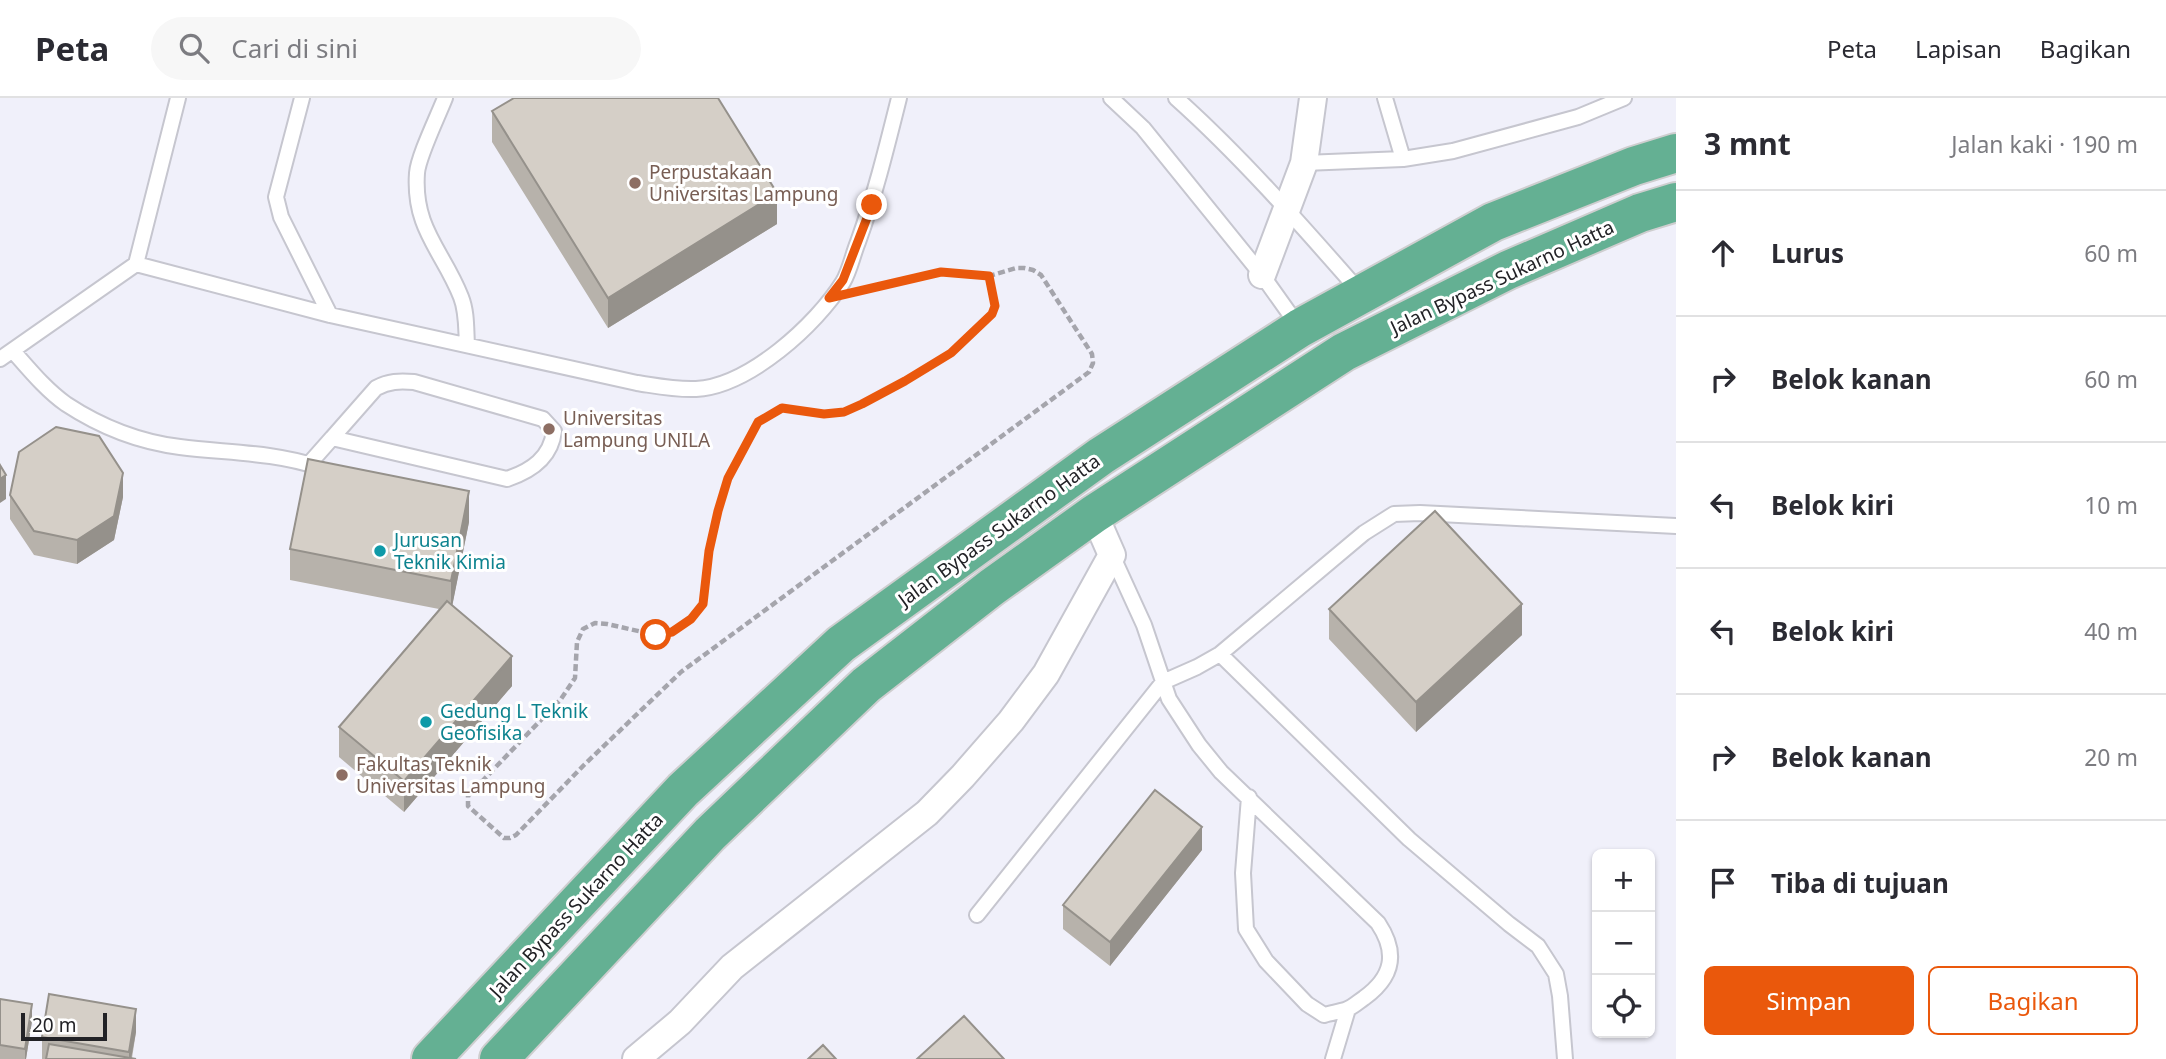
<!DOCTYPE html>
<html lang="id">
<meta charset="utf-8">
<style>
body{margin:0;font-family:"Noto Sans",sans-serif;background:#f7f7f7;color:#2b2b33}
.controls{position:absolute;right:21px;bottom:21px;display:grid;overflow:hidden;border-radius:10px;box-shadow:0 2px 5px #0004}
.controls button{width:63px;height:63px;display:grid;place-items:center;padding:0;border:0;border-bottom:2px solid #e1e1e2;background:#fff;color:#2b2b33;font:35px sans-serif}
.scale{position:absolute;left:21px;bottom:18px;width:86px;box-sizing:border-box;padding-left:7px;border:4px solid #222226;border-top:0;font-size:19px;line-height:24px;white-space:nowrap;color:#222226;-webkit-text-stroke:5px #fff;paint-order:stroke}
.stop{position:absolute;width:21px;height:21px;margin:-16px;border:5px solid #ea580c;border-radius:50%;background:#fff}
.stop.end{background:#ea580c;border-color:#fff;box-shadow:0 2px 7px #0008}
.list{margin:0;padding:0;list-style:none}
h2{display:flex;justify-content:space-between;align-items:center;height:91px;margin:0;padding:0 28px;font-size:30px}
h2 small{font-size:23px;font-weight:400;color:#7c7c81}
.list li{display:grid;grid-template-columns:46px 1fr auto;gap:21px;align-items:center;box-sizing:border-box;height:126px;padding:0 28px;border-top:2px solid #e1e1e2}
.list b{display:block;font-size:26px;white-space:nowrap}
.list em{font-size:23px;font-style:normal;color:#7c7c81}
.actions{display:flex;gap:14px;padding:21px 28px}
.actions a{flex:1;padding:16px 0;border:2px solid #ea580c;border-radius:10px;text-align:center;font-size:24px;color:#ea580c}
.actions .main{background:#ea580c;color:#fff}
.icon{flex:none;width:38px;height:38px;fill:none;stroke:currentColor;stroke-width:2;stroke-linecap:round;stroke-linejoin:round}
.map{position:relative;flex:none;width:1676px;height:961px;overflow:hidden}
header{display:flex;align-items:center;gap:42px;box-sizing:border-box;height:98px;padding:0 35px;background:#fff;border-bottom:2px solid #e1e1e2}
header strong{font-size:33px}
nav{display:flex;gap:38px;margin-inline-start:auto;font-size:24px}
.search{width:490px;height:63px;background:#f7f7f7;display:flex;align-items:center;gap:18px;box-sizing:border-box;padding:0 24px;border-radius:38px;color:#7c7c81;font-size:26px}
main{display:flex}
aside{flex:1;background:#fff}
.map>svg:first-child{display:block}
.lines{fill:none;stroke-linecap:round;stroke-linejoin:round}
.service-casing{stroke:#c6c6cf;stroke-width:18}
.minor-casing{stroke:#c6c6cf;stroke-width:30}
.trunk-casing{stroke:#cececf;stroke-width:42}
.path{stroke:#a5a5ac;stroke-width:4.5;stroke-dasharray:7 3.5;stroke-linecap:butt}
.service{stroke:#fff;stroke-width:14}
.minor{stroke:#fff;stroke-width:26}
.trunk{stroke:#64b093;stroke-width:38}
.wall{fill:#b7b2ab}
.shaded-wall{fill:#95918b}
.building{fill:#d5cfc7;stroke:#95918b;stroke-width:2}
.route{stroke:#ea580c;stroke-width:9}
.education-dot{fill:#8d6e63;stroke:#fff;stroke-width:2.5}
.culture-dot{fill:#0f9aa8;stroke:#fff;stroke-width:2.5}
.labels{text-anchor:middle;stroke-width:6;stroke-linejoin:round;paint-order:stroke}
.education-label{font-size:19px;fill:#785e54;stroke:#fff;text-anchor:start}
.street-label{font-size:19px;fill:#222226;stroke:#fff}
.culture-label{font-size:19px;fill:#0d838f;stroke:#fff;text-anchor:start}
</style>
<header>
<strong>Peta</strong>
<div class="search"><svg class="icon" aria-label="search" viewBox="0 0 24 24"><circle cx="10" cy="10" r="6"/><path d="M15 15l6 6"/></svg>Cari di sini</div>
<nav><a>Peta</a><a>Lapisan</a><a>Bagikan</a></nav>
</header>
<main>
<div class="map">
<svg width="1676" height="961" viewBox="0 0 1676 961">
<rect width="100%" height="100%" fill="#f0f0fa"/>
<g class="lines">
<defs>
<path id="service" d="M302,0L276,99L281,119L330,217
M445,0C438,18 418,59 417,75C413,131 443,153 461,199C467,214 466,231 467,247
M1111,0L1143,30L1262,177L1299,229
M1176,0C1242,59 1302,128 1360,194
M1385,0L1403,61
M1304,65L1403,61L1453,53L1578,19L1624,0
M136,166L330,217L637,285C657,288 676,292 696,291C749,288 816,227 843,184C850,172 853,156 858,144C875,97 887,48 899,0
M13,253C29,271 46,292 66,306C101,329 139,344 180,349C227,355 273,354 318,369
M0,261L136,166L178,0
M309,366L332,340L507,381C531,373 551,360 554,333L543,321L414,284C399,283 389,283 376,290L332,340
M1112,457L1144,527L1169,601L1199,647L1221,674L1378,825C1398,855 1393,879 1364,900C1358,904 1352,910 1345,912C1338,914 1331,915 1324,917L1307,906L1266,863L1246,831L1243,775L1249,699
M1220,556L1409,741L1509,826L1538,848L1556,876L1560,898L1565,961
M977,817L1163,584L1197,569L1220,556L1364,435L1394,416L1420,415L1676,428
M1333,961L1348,911"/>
<path id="minor" d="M1262,177L1304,65L1313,0
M636,961L680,924L732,869L927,715L963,678L1011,623L1046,576L1112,457L1094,416"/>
<path id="trunk" d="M431,961L683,692L841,546L1101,358L1300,230L1493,124L1634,68L1676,55
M499,961L710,736L866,587L992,489L1094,416L1344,254L1508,172L1640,115L1676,104"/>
</defs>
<use href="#service" class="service-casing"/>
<use href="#minor" class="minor-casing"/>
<use href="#trunk" class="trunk-casing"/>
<path class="path" d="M864,191L941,174L989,178L1016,170H1024L1033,172L1041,177L1092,256L1093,265L1089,274L681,574L584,667L516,737L510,740H504L468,708V698L561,601L575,580L577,544L583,531L595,525L607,526L656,537L672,534L691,521L703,506L709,453L718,413L728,380L758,324L782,310L824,316L843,314L862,306L905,283L951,255L992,216L995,207L989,178"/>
<use href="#service" class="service"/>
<use href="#minor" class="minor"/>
<use href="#trunk" class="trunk"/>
</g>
<path class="wall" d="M492,13L777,126L608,230L492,44Z
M10,397L123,399L114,442L77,466L34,457L10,421Z
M469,424L452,508L512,588L404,714L339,659V629L439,511L290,482V451Z
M1329,511L1522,537L1416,634L1329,541Z
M1202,752L1110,868L1063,831V807Z
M0,901L32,923L26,961H0Z
M136,934L132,960L136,961H42V939Z"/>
<path class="shaded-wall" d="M777,95V126L608,230V200Z
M123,375V399L114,442L77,466V442Z
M6,377V401L0,405V381Z
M469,393V424L451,514V483Z
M1522,506V537L1416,634V604Z
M512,558V588L404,714V683Z
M1202,729V752L1110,868V844Z
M32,906V923L26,961H25V951Z
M136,911V934L131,961H129V954Z"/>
<path class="building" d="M514,0H718L777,95L608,200L492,13Z
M56,329L99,338L123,375L114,418L77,442L34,433L10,397L19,354Z
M308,361L469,393L451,483L290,451Z
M0,367L6,377L0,381Z
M1435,413L1522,506L1416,604L1329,511Z
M447,503L512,558L404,683L339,629Z
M1155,692L1202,729L1110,844L1063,807Z
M49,896L136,911L129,954L42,939Z
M0,901L32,906L25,951L0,947Z
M964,918L1004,961H917Z
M49,946L136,961H46Z
M823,947L836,961H808Z"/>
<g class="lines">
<path class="route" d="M656,537L672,534L691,521L703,506L709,453L718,413L728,380L758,324L782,310L824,316L844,314L862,306L905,283L951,255L992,216L995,208L989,178L941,174L829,200L843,182L872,107"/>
</g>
<g class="education-dot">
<circle cx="635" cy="85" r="7"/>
<circle cx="549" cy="331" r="7"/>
<circle cx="342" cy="677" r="7"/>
</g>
<g class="culture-dot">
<circle cx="380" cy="453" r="7"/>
<circle cx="426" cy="624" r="7"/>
</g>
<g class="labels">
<g class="education-label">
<text x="649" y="81">Perpustakaan<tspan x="649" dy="22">Universitas Lampung</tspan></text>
<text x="563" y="327">Universitas<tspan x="563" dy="22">Lampung UNILA</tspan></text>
<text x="356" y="673">Fakultas Teknik<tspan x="356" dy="22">Universitas Lampung</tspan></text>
</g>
<g class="street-label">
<text transform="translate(1502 179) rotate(-25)" y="7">Jalan Bypass Sukarno Hatta</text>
<text transform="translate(999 432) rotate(-36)" y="7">Jalan Bypass Sukarno Hatta</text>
<text transform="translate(576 807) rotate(-47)" y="7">Jalan Bypass Sukarno Hatta</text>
</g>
<g class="culture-label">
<text x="394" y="449">Jurusan<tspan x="394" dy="22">Teknik Kimia</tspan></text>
<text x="440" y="620">Gedung L Teknik<tspan x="440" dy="22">Geofisika</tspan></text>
</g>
</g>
</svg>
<div class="controls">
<button>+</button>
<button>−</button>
<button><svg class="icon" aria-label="locate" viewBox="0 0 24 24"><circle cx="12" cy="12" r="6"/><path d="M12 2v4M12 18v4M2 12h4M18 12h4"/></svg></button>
</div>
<div class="scale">20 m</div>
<div class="stop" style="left:656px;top:537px"></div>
<div class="stop end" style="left:872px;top:107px"></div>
</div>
<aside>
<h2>3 mnt<small>Jalan kaki · 190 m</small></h2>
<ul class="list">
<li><svg class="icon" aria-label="ahead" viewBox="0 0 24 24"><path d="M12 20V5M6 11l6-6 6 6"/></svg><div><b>Lurus</b></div><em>60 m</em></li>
<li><svg class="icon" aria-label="right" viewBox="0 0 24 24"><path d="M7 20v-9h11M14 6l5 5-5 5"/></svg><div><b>Belok kanan</b></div><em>60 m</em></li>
<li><svg class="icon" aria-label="left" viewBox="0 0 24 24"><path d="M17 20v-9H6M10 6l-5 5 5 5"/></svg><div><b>Belok kiri</b></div><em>10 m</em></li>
<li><svg class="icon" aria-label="left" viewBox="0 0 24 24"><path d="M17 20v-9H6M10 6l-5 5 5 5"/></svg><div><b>Belok kiri</b></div><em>40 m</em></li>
<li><svg class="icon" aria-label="right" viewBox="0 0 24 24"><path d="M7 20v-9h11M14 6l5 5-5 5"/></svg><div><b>Belok kanan</b></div><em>20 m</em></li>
<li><svg class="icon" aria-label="arrive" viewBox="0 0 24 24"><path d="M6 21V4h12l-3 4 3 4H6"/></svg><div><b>Tiba di tujuan</b></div></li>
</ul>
<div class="actions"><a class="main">Simpan</a><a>Bagikan</a></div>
</aside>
</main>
